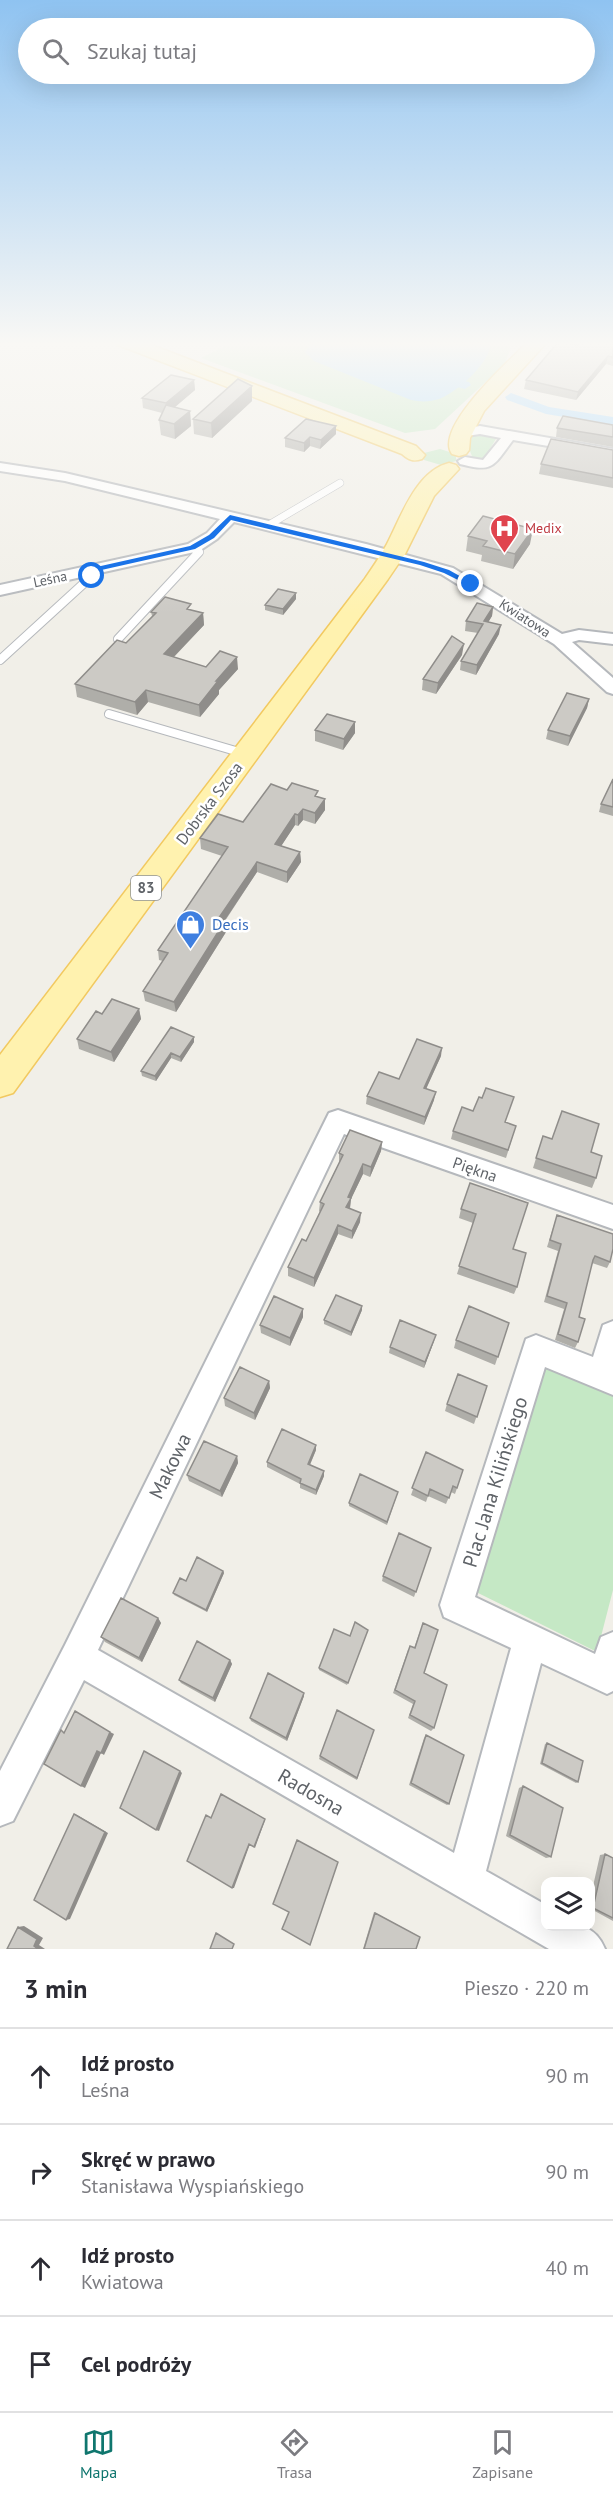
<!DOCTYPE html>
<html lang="pl">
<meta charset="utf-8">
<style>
body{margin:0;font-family:"PT Sans",sans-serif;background:#f7f7f7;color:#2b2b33}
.controls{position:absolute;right:18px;bottom:18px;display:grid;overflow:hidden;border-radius:12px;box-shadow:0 6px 24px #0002}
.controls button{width:54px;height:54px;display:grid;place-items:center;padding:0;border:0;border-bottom:2px solid #e1e1e2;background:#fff;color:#2b2b33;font:30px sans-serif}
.stop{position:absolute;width:18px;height:18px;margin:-14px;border:4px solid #1a73e8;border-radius:50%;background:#fff}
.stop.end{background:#1a73e8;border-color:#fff;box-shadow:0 2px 6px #0008}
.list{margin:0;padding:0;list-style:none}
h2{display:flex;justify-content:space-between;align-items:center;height:78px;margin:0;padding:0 24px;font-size:26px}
h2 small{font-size:20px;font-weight:400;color:#7c7c81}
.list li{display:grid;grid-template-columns:39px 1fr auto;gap:18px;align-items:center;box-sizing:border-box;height:96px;padding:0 24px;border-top:2px solid #e1e1e2}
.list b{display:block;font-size:22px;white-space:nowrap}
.list p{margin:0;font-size:20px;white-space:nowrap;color:#7c7c81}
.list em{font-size:20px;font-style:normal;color:#7c7c81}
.icon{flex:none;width:33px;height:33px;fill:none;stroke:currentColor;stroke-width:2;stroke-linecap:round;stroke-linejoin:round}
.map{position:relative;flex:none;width:613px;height:1949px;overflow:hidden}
.search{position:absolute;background:#fff;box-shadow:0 6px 24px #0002;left:18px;right:18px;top:18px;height:66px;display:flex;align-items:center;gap:15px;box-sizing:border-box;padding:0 21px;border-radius:33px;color:#7c7c81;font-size:22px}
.sheet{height:462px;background:#fff}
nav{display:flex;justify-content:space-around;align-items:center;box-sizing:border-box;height:84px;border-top:2px solid #e1e1e2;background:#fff;font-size:16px;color:#7c7c81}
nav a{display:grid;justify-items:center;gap:3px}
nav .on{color:#0f766e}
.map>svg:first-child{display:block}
.green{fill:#c5e8c5}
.water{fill:#aadaff}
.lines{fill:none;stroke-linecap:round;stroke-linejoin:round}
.canal{fill:#aadaff;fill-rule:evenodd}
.lane-far1-casing{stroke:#b5b8bc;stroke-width:8}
.lane-casing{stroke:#b5b8bc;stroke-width:10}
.street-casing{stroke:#b5b8bc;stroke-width:4}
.primary-casing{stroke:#f2c960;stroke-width:3}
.lane-far1{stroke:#fff;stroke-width:7}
.lane{stroke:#fff;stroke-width:8}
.street{fill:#fff;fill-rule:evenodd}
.primary{fill:#fff2af;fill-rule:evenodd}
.wall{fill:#afaea9}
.shaded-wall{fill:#8f8d8a}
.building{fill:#cccac5;stroke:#8f8d8a;stroke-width:1.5}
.route{fill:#1a73e8}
.labels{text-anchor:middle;stroke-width:5;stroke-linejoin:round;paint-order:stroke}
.far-health-label{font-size:14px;fill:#be3a42;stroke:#fff;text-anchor:start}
.far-street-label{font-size:14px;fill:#5f6368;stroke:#fff}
.shield{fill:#fff;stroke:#8f9295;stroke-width:1.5}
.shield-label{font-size:15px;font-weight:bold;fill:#5f6368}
.street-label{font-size:16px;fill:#5f6368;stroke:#fff}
.shop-label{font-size:16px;fill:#366cbe;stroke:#fff;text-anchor:start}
.near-street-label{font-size:20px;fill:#5f6368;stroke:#fff}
</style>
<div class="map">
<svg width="613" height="1949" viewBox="0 0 613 1949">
<rect width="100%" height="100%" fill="#f1efe8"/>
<path class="green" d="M235,341H510V351L504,365L435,429L405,433L201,358Z
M471,431L497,437L484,459H473L470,451L464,448Z
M440,449L456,454V461L441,465L424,460V453Z
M546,1367L613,1395V1590L597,1652L474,1591Z"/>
<path class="water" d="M312,341H490C494,360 456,393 439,399C430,402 420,402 411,400L314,361L305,352Z"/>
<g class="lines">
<path class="canal" d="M461,380L469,382L471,385L465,389L457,387L455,384Z
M511,393L549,407L613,417V425L546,414L507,400L505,397Z"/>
<defs>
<path id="lane-far1" d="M267,526L340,483"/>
<path id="lane" d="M118,639L199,552L193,548
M0,660L93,575L94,570
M109,714L246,754"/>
<path id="street" d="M480,426L613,449V457L513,440C493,466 494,473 460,464L458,461L465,457L483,460L501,438L480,434L460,437L453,433L455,430Z
M0,463L65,473L366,544L453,568L562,634L579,630L613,634V644L579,640L572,642L613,678V694L607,692L554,644L441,574L234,522L217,539L199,551L0,595V585L188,544L207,533L220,519L65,481L0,471Z
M338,1110L613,1205V1229L344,1134L98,1650L454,1853L511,1648L444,1617L440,1605L526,1339L536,1335L593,1357L603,1325L613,1321V1395L545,1367L475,1597L595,1654L601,1637L613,1632V1691L607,1694L541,1663L486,1871L546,1905V1926C573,1926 593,1920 605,1949H549L84,1680L13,1821L0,1826V1771L65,1645L329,1113Z"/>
<path id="primary" d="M115,341H141L416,446L425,455L422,459C413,462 409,460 402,454L118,345Z
M529,341H548L484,411L470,438L469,450L466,454L459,456L452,454C433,428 511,359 529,341Z
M449,463L456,465L459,469L434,496L405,554L388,579L13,1093L0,1097V1055L364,580C372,568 380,557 387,544C401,517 416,471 449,463Z"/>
</defs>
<use href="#lane-far1" class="lane-far1-casing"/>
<use href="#lane" class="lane-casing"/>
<use href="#street" class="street-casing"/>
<use href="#primary" class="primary-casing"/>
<use href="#lane-far1" class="lane-far1"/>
<use href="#lane" class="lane"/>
<use href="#street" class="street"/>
<use href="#primary" class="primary"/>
</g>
<path class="wall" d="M613,344V366L606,364L576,400L524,389L526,380L577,345Z
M194,380L195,390L174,407L190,411L191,426L175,439L161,435L159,420L162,413L143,408L142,398Z
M252,386V401L212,438L194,434L193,419Z
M613,425V447L556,437L557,428Z
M336,434L320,449L310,446L304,452L285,447V438Z
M613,450V488L539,474L541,464Z
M468,536L530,544L513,569L481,561L482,555L466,551Z
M296,599L283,615L265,610V605Z
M493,607L492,616L488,622L499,634L476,675L460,670L461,661L478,633L465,631L466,621Z
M192,610L203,613L204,625L174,657L206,667L238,669L219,690V694L200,717L148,702L137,715L77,697L75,684L126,643L152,616L151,612Z
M462,655L436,694L422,690L423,679Z
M589,699L587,708L568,746L546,739L548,730Z
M355,722V733L343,750L315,741V730Z
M613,779V816L599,812L601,804Z
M287,790L325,799V810L315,824L303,820L298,826L295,825L281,846L300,852L301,862L287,883L257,872L225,921L226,932L176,1012L145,1001L143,991L163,961L159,960L158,950L222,856L201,849L200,838L243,822Z
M139,1009L141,1019L114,1062L79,1049L77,1039L102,1014Z
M194,1037V1042L181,1062L171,1058L156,1081L142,1076L141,1071Z
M441,1056L426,1088L434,1100L424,1125L366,1104L367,1096Z
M482,1098L511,1105L505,1122L516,1126L506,1158L451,1139L453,1131L473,1111Z
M543,1136L596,1178L592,1188L533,1168Z
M382,1142L381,1151L370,1177L363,1174L351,1199L350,1209L360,1222L352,1239L338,1234L314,1287L288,1276V1267L306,1241L320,1212L319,1211L320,1202L339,1163V1153Z
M470,1183L513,1249L517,1287L514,1294L457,1274L473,1223L459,1218L461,1209Z
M557,1215L610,1262L607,1268L592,1263L579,1317L578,1342L575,1348L555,1340L564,1309L544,1302L558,1251L547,1247Z
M362,1310L351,1336L324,1324V1320Z
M303,1317L290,1346L261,1333L260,1325Z
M509,1323L495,1365L454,1348L456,1340Z
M434,1341L424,1368L389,1353L390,1347Z
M269,1381L270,1388L255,1420L225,1406L224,1398Z
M487,1386L474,1424L445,1411L447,1404Z
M316,1450L310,1465L324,1471V1476L316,1495L300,1488V1484L267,1467V1462Z
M426,1452L457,1488L455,1494L451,1492L446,1504L428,1496L426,1502L411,1495Z
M237,1456L238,1463L222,1497L189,1481L187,1475Z
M398,1492L387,1525L349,1506V1503Z
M431,1548L414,1597L382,1581L383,1576Z
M223,1571L224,1573L207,1612L174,1595L173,1593L186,1581Z
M158,1618L161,1623L142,1662L105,1642L101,1637Z
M423,1623L424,1673L434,1728L431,1731L408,1718L413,1704L393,1693L408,1650L414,1648Z
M368,1630L347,1685L319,1670V1668L350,1636Z
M230,1660L232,1664L215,1702L181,1683L179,1680Z
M304,1696L287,1741L251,1721L250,1718Z
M374,1730L357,1780L319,1759L320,1756Z
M426,1735L449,1804L447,1805L409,1785L424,1738Z
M547,1743L578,1782L576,1783L540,1764L545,1744Z
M523,1786L551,1857L546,1858L506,1836L519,1788Z
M605,1854L613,1858V1921L591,1909V1895L600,1855Z
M374,1912L420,1937L416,1949H363Z"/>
<path class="shaded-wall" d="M608,356L606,364L576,400L578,392Z
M194,380L195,390L167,414L166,403Z
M252,386V401L212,438L211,423Z
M190,411L191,426L175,439L174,424Z
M336,426V434L320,449L321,440Z
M310,437V446L304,452V443Z
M533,529L530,544L513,569L515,554Z
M296,593V599L283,615V609Z
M493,607L492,616L483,631L484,621Z
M203,613L204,625L165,666L164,654Z
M501,625L499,634L476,675L477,665Z
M464,644L462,655L436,694L438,683Z
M237,657L238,669L219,690V694L200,717L199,705L216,681Z
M146,690L148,702L137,715L135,702Z
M589,699L587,708L568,746L570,736Z
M355,722V733L343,750L344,739Z
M325,799V810L315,824V813Z
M303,809V820L298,826V815Z
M295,814V825L276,854L275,844Z
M300,852L301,862L287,883V872Z
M257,862V872L219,929L218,919Z
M225,921L226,932L176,1012L174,1002Z
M139,1009L141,1019L114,1062L111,1052Z
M194,1037V1042L181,1062L180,1057Z
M442,1048L441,1056L423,1096L424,1088Z
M171,1053V1058L156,1081L155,1076Z
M436,1092L434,1100L424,1125L425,1117Z
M382,1142L381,1151L370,1177L371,1167Z
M363,1164V1174L351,1199L350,1207L346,1216L348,1197Z
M361,1213L360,1222L352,1239V1231Z
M338,1225V1234L314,1287V1278Z
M362,1306V1310L351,1336V1332Z
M303,1309V1317L290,1346V1338Z
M436,1335L434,1341L424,1368L425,1362Z
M269,1381L270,1388L255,1420L254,1413Z
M316,1445V1450L308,1469V1464Z
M237,1456L238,1463L222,1497L220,1491Z
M324,1471V1476L316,1495V1490Z
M223,1571L224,1573L207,1612L206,1610Z
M158,1618L161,1623L142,1662L139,1658Z
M230,1660L232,1664L215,1702L213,1698Z
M304,1693V1696L287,1741L286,1738Z
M110,1732L114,1734L104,1755L101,1753Z
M97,1751L101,1753L85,1788L81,1786Z
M180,1771L182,1773L159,1831L156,1830Z
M74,1814L77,1815L108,1833L70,1919L66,1920Z
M265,1819V1820L255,1848L254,1847Z
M249,1844H250L234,1888H232Z
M24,1926L43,1938L39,1945L45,1949H38L34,1946L18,1927Z"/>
<path class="building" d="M559,341L577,345L580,341H597L613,344V357L608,356L578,392L526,380Z
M171,375L194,380L166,403L142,398Z
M238,379L252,386L211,423L193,419Z
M166,405L190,411L174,424L159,420Z
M563,416L613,425V437L557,428Z
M306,419L336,426L321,440L310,437L304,443L285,438Z
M551,439L613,450V478L541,464Z
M483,516L533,529L515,554L483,546L487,541L468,536Z
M278,589L296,593L283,609L265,605Z
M165,597L191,604L187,609L203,613L164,654L206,667L220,651L237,657L216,681H218L199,705L146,690L135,702L75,684L117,640L126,643L156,613L151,612Z
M477,603L493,607L484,621L501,625L477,665L461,661L483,624L466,621Z
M452,636L464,644L438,683L423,679Z
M567,693L589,699L570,736L548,730Z
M327,714L355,722L344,739L315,730Z
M613,779V807L601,804Z
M292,783L318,791L315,796L325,799L315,813L303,809L298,815L295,814L275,844L300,852L287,872L257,862L218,919L225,921L174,1002L143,991L168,953L158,950L228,847L200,838L218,814L243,822L271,784L287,790Z
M112,999L139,1009L111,1052L77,1039L96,1011L102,1014Z
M171,1027L194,1037L180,1057L171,1053L155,1076L141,1071Z
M417,1039L442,1048L424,1088L436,1092L425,1117L367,1096L379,1072L399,1079Z
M486,1088L514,1097L505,1122L516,1126L508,1150L453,1131L462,1107L473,1111L479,1097L482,1098Z
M562,1111L599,1124L591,1152L602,1156L596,1178L536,1158L543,1136L552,1139Z
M350,1130L382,1142L371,1167L363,1164L348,1197L351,1198L346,1207L361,1213L352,1231L338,1225L314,1278L288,1267L302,1239L306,1241L324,1204L320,1202L343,1155L339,1153Z
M470,1183L528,1203L513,1249L526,1253L517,1287L459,1266L476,1214L461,1209Z
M557,1215L613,1234V1249L610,1262L595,1256L593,1260L579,1317L585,1319L578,1342L558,1334L567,1303L547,1296L561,1244L550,1240Z
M336,1295L362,1306L351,1332L324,1320Z
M274,1296L303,1309L290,1338L260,1325Z
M469,1306L509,1323L498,1357L456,1340Z
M400,1320L436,1335L425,1362L390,1347Z
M240,1367L269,1381L254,1413L224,1398Z
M458,1374L487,1386L477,1417L447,1404Z
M282,1429L316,1445L308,1464L324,1471L316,1490L300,1483L301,1479L267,1462Z
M204,1441L237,1456L220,1491L187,1475Z
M426,1452L463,1470L457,1488L453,1486L449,1498L430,1489L428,1496L412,1488Z
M360,1474L398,1492L387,1522L349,1503Z
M399,1533L431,1548L416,1592L383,1576Z
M197,1557L223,1571L206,1610L173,1593L180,1578L186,1581Z
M121,1598L158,1618L139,1658L101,1637Z
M355,1622L368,1630L348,1683L319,1668L334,1629L350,1636Z
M423,1623L438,1630L424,1673L447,1685L434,1728L410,1715L415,1701L395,1690L410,1646L415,1648Z
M197,1641L230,1660L213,1698L179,1680Z
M268,1673L304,1693L286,1738L250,1718Z
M337,1710L374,1730L357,1778L320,1756Z
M75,1711L110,1732L101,1753L97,1751L81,1786L44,1764L61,1730L64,1733Z
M426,1735L464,1755L449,1804L411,1783Z
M547,1743L583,1761L578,1782L542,1763Z
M144,1751L180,1771L156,1830L120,1808Z
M523,1786L563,1808L551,1857L510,1835Z
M221,1794L265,1819L254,1847L249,1844L232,1888L187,1861L206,1815L211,1818Z
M74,1814L105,1832L66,1920L34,1900Z
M297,1840L338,1862L310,1945L282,1929L289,1912L273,1904Z
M605,1854L613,1858V1918L593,1908Z
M375,1913L420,1937L416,1949H364Z
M18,1927L37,1939L34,1946L38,1949H7Z
M216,1933L234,1944L232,1949H210Z"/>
<linearGradient id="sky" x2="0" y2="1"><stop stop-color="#8fc3f1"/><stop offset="0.56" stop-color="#f9f8f5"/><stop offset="1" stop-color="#f9f8f5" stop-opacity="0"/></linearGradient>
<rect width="613" height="614" fill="url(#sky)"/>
<path class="route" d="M230,515L424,562L449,570L474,584L468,585L444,573L420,565L231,520L214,538L195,549L97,571L95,577L89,576L92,568L190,546L209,535Z"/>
<defs>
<symbol id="hospital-pin" viewBox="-11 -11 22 30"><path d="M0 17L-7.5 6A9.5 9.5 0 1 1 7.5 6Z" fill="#e0444e" stroke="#fff"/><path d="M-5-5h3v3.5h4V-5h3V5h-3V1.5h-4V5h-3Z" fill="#fff"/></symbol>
<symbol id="shop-pin" viewBox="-11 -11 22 30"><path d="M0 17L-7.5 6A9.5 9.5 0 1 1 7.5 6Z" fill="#3f7fe0" stroke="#fff"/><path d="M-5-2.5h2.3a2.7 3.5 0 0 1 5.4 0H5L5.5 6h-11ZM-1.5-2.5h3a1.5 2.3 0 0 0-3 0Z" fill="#fff"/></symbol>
</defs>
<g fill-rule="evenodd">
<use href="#hospital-pin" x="488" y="512" width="33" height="45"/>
<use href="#shop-pin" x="174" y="908" width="33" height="45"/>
</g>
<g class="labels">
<g class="far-health-label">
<text x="525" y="533">Medix</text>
</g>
<g class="far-street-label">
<text transform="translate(50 579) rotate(-12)" y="5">Leśna</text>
<text transform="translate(525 618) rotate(33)" y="5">Kwiatowa</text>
</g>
<rect class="shield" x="131" y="876" width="30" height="24" rx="4.5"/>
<g class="shield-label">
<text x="146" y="893">83</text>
</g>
<g class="street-label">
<text transform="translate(209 803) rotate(-53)" y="6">Dobrska Szosa</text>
<text transform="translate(475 1169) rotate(19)" y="6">Piękna</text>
</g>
<g class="shop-label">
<text x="212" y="930">Decis</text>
</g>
<g class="near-street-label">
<text transform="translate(170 1466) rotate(-64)" y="7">Makowa</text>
<text transform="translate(495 1482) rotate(-73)" y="7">Plac Jana Kilińskiego</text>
<text transform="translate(311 1792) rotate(30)" y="7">Radosna</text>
</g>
</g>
</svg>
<div class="controls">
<button><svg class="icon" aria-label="layers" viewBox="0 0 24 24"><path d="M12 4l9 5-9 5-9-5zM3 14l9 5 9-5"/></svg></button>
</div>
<div class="stop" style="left:92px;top:576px"></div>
<div class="stop end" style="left:471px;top:584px"></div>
<div class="search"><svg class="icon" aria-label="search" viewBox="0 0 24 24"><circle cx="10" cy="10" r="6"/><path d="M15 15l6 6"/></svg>Szukaj tutaj</div>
</div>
<section class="sheet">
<h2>3 min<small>Pieszo · 220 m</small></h2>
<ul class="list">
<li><svg class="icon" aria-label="ahead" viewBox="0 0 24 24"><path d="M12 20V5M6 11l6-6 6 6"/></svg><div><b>Idź prosto</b><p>Leśna</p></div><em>90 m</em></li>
<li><svg class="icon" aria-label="right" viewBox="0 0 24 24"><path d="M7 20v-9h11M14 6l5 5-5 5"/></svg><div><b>Skręć w prawo</b><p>Stanisława Wyspiańskiego</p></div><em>90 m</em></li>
<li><svg class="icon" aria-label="ahead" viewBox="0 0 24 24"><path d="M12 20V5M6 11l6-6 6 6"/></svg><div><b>Idź prosto</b><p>Kwiatowa</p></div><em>40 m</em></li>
<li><svg class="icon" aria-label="arrive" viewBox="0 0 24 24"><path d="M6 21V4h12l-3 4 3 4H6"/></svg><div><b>Cel podróży</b></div></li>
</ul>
</section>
<nav>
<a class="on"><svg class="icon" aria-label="map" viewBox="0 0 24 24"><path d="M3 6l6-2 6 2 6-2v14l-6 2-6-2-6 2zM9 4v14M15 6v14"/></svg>Mapa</a>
<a><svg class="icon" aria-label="directions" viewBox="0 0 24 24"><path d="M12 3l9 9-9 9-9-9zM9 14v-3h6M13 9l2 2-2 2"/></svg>Trasa</a>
<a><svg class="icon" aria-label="saved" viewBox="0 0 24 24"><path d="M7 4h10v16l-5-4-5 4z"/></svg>Zapisane</a>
</nav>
